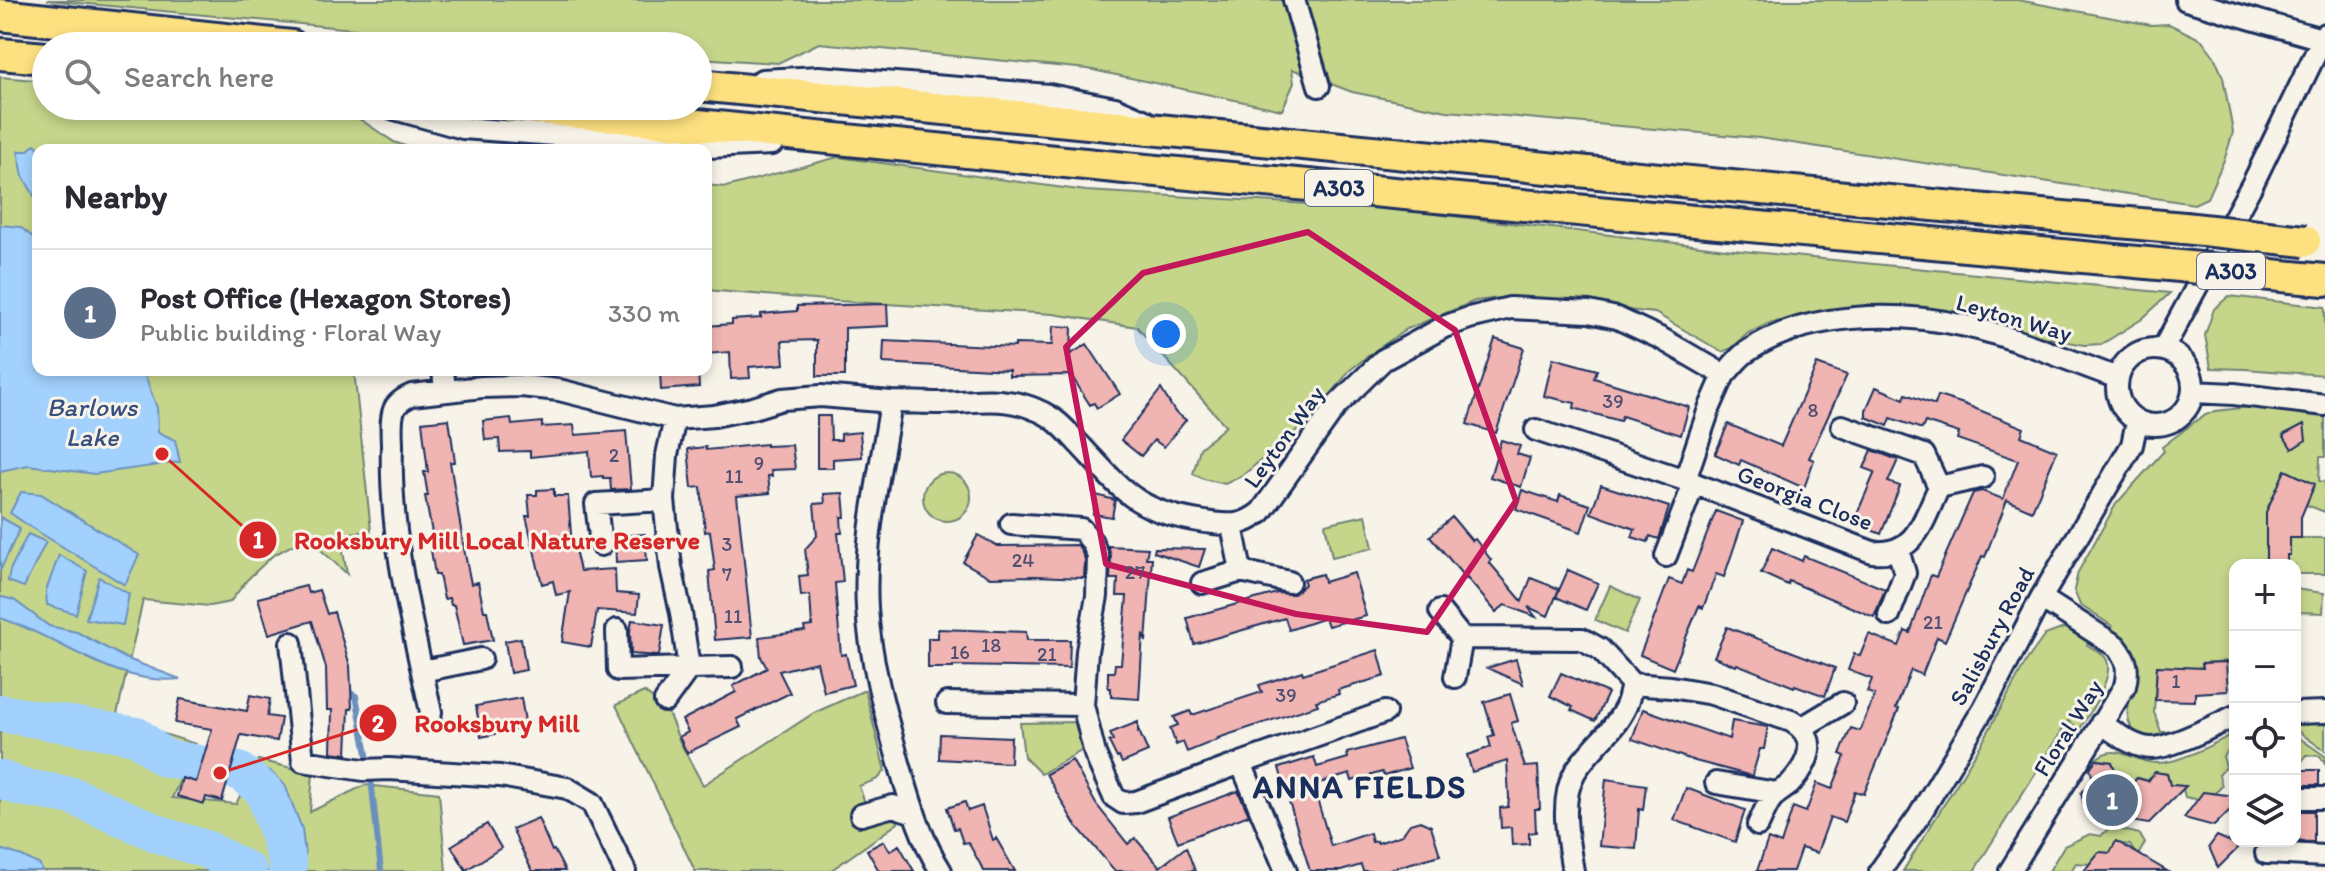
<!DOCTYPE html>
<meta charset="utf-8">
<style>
body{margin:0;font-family:Itim,sans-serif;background:#f7f7f7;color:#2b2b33}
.controls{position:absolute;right:24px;bottom:24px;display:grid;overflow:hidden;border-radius:16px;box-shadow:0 4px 12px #0003}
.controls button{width:72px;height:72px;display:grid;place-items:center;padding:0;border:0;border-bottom:2px solid #e1e1e2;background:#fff;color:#2b2b33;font:40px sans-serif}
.you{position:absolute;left:1166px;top:334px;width:28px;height:28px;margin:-20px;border:6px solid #fff;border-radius:50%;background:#1a73e8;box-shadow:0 0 0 12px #1a73e833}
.badge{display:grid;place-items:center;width:52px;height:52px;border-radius:50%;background:#7c3aed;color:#fff;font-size:26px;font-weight:700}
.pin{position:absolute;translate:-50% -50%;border:4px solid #fff;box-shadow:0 2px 8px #0006}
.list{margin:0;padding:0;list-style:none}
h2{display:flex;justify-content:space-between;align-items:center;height:104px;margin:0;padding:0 32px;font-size:34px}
h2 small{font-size:26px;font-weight:400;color:#7c7c81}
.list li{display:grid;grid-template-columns:52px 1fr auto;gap:24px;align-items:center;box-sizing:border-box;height:128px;padding:0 32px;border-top:2px solid #e1e1e2}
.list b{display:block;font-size:30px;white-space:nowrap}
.list p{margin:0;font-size:26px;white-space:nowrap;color:#7c7c81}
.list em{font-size:26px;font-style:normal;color:#7c7c81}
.icon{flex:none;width:44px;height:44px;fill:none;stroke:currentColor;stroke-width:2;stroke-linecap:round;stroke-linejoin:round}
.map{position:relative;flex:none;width:2325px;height:871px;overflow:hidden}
.search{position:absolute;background:#fff;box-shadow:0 4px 12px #0003;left:32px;top:32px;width:680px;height:88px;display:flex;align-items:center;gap:20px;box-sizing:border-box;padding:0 28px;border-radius:44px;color:#7c7c81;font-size:30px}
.panel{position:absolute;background:#fff;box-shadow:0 4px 12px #0003;left:32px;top:144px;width:680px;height:232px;border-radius:16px}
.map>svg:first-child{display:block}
.green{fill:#c5d68a;stroke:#708274;stroke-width:2}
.water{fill:#a2d1fe;stroke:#6c90be;stroke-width:2}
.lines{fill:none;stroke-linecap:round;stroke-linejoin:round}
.stream{stroke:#6c90be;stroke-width:6}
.river{stroke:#a2d1fe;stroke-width:38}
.building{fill:#f0b4b2;stroke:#1b2f5e;stroke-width:2}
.minor-casing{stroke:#1b2f5e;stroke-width:26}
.highway-casing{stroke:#1b2f5e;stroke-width:36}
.minor{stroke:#f7f3e8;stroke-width:20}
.highway{stroke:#fde080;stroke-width:30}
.highway-bridge-casing{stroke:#1b2f5e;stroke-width:36;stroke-linecap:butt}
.highway-bridge{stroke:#fde080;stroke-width:30}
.marked{fill:none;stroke:#c2185b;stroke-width:6;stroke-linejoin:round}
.labels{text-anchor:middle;stroke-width:6;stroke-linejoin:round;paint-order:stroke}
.number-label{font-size:20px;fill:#505073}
.shield{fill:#f7f3e8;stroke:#5d6a87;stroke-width:2}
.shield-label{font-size:22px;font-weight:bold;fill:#1b2f5e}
.street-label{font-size:24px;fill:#1b2f5e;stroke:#f7f3e8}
.water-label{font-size:26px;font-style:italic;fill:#364f7e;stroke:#f7f3e8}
.district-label{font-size:32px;font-weight:bold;letter-spacing:2px;fill:#1b2f5e;stroke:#f7f3e8}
.leader{fill:none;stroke:#d62828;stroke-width:3}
.callout-dot{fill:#d62828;stroke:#f7f3e8;stroke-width:3}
.mark-label{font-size:24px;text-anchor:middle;font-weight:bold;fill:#fff}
.callout-label{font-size:26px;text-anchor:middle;font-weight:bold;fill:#d62828;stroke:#f7f3e8;stroke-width:6;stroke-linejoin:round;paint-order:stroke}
</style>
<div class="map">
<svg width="2325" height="871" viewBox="0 0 2325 871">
<rect width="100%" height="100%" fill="#f7f3e8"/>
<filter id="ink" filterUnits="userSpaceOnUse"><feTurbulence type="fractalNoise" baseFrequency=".0125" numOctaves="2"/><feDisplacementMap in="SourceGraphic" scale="16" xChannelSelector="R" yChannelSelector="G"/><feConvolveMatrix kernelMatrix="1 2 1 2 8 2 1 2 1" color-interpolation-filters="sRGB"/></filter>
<g filter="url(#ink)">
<path class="green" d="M47,0H2018L2151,25L2169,24L2202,40L2214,56L2223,77L2233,132L2225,158L2207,198L2194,204L1759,138L1447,111L1352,92L1292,69L1294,83L1282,110L1088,69L819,43L778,63L698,58V46H533Z
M0,77L46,81V106H262L358,118L394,142L416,150H38V370H354L371,531L340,534L347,574L307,537L272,556L247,580L230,602L210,606L143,600L116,719L196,744L172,798L236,804L258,760L313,773L310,812L365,785L439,793L446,871H0Z
M838,157L1086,191L1395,209L1742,251L2170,293L2142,319L2102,344L2084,345L1907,310L1772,322L1748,333L1732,348L1722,352L1655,313L1508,297L1475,301L1407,329L1376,350L1350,370L1315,415L1242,476L1225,484L1204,479L1193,474L1200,448L1226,426L1137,327L1053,314L837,301L706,290V185L726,187Z
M2229,296L2325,307V375L2245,369L2211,368L2205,335L2214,309Z
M2250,407L2325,414V457H2320L2319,481L2325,482V512L2296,501L2306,480L2285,471L2268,508L2266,554L2289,555L2290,538H2325V574H2295V565H2287L2286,563L2235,565V647H2231V661L2203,663L2202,667L2196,668L2157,667L2154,712L2161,732L2180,731L2169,742C2160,740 2146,741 2139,735C2102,710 2172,652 2110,635L2112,626L2080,605L2074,590L2078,572L2116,504L2164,451L2162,447L2201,417L2215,411Z
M923 497a24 24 0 1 1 48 0a24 24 0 1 1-48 0Z
M1366,515L1373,548L1332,557L1325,524Z
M1610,586L1640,600L1625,633L1595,620Z
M2295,589L2324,593L2323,613L2295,612Z
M2064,628L2074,630L2090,639L2087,645C2092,648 2100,651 2104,656C2119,671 2089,713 2080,729L2068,721L1974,871H1903L1982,743L2027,660L2045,635Z
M865,690L885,771L878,779L859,786L870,817L896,814L898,823L830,871H695L616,705L644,692L667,710L680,742L703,785L814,713Z
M2317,720L2325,724V751L2295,729V721Z
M1076,722L1086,748L1041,774L1024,757L1020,723Z
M2235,733V748H2230L2223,756L2226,767L2219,775L2222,786C2212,798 2201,802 2185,797L2182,786L2170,785L2167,774L2155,772L2148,781L2138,778L2130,787L2120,784L2112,762L2096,759C2116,741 2134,763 2156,763C2179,764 2214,743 2235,733Z
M2295,735L2325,756V764L2320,756L2307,755L2295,770Z
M2110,827L2139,834L2145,843L2137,857L2130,845L2115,843L2110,853L2099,852L2089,864L2076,863L2071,871H2049L2064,846L2090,834L2101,836Z"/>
<path class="water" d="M35,144L41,150H38V203L23,176L18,151H27Z
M0,225L20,227L38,241V370H143L157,408L158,432L175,440L180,462L95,474L28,465L0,471Z
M21,492L41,494L139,555L125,585L32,528L10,513Z
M0,517L20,528L0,571Z
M28,534L46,542L24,587L8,581L10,570Z
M59,555L87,571L76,614L47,605L46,591Z
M99,577L129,594L123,625L86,619Z
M2,597L14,600L49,626L77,632L125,658L180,679C115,687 59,636 0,618V598Z
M242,763L270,771L285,785L302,829L305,856L301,871H270C270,856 261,849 271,836C265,806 259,796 236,777Z
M0,849L22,856L40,865L42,871H0Z"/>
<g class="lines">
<path class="stream" d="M351,693L356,696L370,770L381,871"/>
<path class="river" d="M0,713L137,736L164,758L239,771L264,791L288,864L287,871
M0,779L20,787L73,796L166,837L208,850L248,871"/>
</g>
<path class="building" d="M887,304L888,326L845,328V376H817V340L782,341L784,364L749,367L750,378L731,379L730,352L706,354V326L732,324V320L761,318V314L797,311V306Z
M1053,326L1072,327L1071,354L1087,344L1120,394L1097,408L1094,403L1090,405L1071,375L1009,376V370L883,363L884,341L1015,347V344L1052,345Z
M1495,339L1524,348L1496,433L1467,424Z
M1553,358L1597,370L1594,378L1689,407L1681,435L1622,416L1620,421L1574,408L1575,403L1544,396Z
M1817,364L1847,375L1809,458L1814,460L1804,488L1741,460L1739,465L1715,454L1728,424L1781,446Z
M660,370H698L699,387L661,390Z
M1876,387L1904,399L1906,394L1935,405L1938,396L1964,404L2024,428L2021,436L2057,451L2032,511L2007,500L1985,557L1982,556L1945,641L1937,637L1922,675L1911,670L1896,708L1899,709L1864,794L1855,791L1844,822L1830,817L1817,853L1801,848L1793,871H1757L1768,839L1781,844L1793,807L1806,812L1817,783L1832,789L1845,756L1840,754L1851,728L1860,731L1875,695L1867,692L1872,679L1848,670L1854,654L1860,656L1869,634L1899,646L1905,631L1910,633L1931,575L1936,577L1973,493L1982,491L2003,499L2018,460L1957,439L1959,433L1925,422L1922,429L1891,418L1888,426L1866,417V410Z
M1161,389L1175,412L1186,420L1164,447L1154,440L1141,456L1121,440Z
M817,416H830L831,440H841V434L860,432L862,457L833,459V468H817Z
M511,418L512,425L542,422V427L574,425L575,435L626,431L631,489L611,490L610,478H603V476L591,477L589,451L530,457V451L500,452L499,439L485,440L483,421Z
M449,419L455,462H450L465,554L471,584L478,582L484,611H487L493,640L463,645L454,605H451L449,598L444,599L439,575H435L430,544L434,543L425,496H428L424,472H428L422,422Z
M2304,424L2306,440L2292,449L2283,435Z
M1501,440L1520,446L1517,454L1530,458L1521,487L1490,477Z
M766,444V446L792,445L795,469L771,470L772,476H768L770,493L737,496L752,637L715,640L709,571L715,570L710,531L705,532L701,487L692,488L688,449L706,447V450Z
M1872,450L1898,460L1888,482L1900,486L1881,534L1853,523L1875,472L1864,468Z
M2285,470L2315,484L2301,517V538H2290V555H2287V565H2266V512Z
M1601,485L1669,507L1659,539L1650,536L1648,542L1632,537L1635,529L1591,513Z
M554,489V496H568L572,546L574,545L580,571L615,569L616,593L639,595L637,613L597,610L591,647L562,642L570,592L556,595L553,581L542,584L526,516H530L528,495H537V490Z
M1522,490L1558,502L1560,495L1590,505L1581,532L1516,509Z
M843,493L845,517H841L842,533H838L843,582L835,583L837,609L841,655L846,654L853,685L824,692L817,662L779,671L790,693L737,719L741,727L687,753L679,737L688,732L682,720L736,692L733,686L767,668L761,657L759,637L805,631L804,627L812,626L810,595L801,596L799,576L808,575L805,549L817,536L814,504L825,503L824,494Z
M1096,495L1115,500L1112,517L1093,514Z
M1716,511L1743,521L1724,577L1716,574L1703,608L1699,606L1673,669L1640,655L1669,579L1682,584L1687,570L1692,572Z
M1452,517L1472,541L1475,539L1491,560L1489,562L1522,601L1531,578L1559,589L1548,616L1528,607L1536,617L1505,605L1496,612L1467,578L1466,579L1430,536Z
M645,534L647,560L616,562L615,536Z
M978,535L997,546L1078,545L1085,559L1084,578L1035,576L990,577L963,562Z
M1108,546L1148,548L1146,558H1152L1146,642L1143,633L1139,699L1111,697V688H1108V672H1114L1115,664H1121L1127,596H1117L1118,579H1110L1111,556Z
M1155,548L1205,549L1199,567L1154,552Z
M1772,548L1802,561L1804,556L1885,589L1874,617L1789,581L1788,585L1761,573Z
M1568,570L1598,583L1586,610L1556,597Z
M1354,573L1366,616L1328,626L1325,618L1289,630L1285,618L1194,644L1187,618L1277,593L1294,594L1305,584L1303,579L1322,574L1324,582Z
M306,586L308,593L319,590L327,614L334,612L350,666L352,709H349L347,754L331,752L332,710H327L326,668L312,621L269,634L258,598Z
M632,620L664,625L659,656L631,654L630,631Z
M1727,627L1835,668L1825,696L1795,685L1794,687L1737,664L1736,666L1714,657Z
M938,629L1026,632L1027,640H1070L1069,668L953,666V668H928V638H938Z
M521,638L526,670L510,673L505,641Z
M1378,650L1385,676L1338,690L1339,694L1316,701L1318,705L1218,738L1219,739L1187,752L1183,742L1176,745L1170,728L1178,725L1174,717L1190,711L1192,715L1262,692L1259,685L1302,671L1303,674Z
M1516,659L1523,684L1487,668Z
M2226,662L2228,691L2195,693V701L2155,700L2157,666L2203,668L2202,663Z
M1561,673L1608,693L1595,721L1571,710L1573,707L1550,696Z
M1510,694L1518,721L1511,723L1525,767L1538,766L1540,809H1535L1536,832L1529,833V844L1512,845L1511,827L1501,828L1500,808L1508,807L1509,798L1507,761L1472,772L1467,755L1491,747L1488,737L1494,735L1484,702Z
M250,695L270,699L267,716L281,718L277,741L241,735L222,801L206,797L204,804L177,796L182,778L196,782L212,729L175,723L180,699L247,711Z
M521,698L526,727L481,737L476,706Z
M1643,709L1729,739L1732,721L1768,727L1764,749H1760L1752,776L1695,761L1632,739Z
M1138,722V732L1139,731L1148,752L1122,763L1119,757L1117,758L1109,742L1113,740L1110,733Z
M940,734L1011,737L1010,763L939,759Z
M1400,739L1410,768L1384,776L1382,772L1352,781L1350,774L1313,785L1331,846L1370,833L1372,842L1377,841L1378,843L1402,835L1410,824L1420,821L1431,826L1440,855L1383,871H1363L1361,865L1341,871H1310L1279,768L1314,757L1317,767L1348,758L1347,753Z
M1072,760L1096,804L1128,844L1135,838L1160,867L1186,847L1195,871H1115L1074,823L1046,774Z
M2096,760L2112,762L2123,794L2137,778L2148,781L2155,772L2167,774L2170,785L2186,786L2148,824L2126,820L2127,818L2086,813L2081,793L2093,780L2090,768Z
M2295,770H2319V785H2295Z
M1606,779L1646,785L1643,810L1639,809L1636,849L1599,846Z
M1686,788L1745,810L1735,842L1674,820Z
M1238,791L1249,815L1178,842L1168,817Z
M2203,792L2235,796V805L2214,826L2184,818Z
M965,802L968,811L982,806L993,840L996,838L1015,871H984L968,842L963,843L958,828L954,829L947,808Z
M2295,811H2314V842L2286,841H2295Z
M538,818L552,851L554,850L565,871H532L512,829Z
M487,824L501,848L466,870L451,846Z
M2217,836L2240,846L2218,868L2209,847Z
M884,841L890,851L899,845L914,871H879L867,850Z
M2116,841L2167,871H2084L2099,852L2110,853Z"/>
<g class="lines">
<defs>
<path id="minor" d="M1294,0L1319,86
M2186,0L2325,40
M762,80L819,77L1049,95L1115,108L1145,121
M384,106L463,128L708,147L772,144
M2117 387a38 38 0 1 1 76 0a38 38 0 1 1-76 0Z
M2163,349L2254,181L2325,34
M443,370L445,391
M2193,392L2234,394L2325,405
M1842,426L1924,455L1939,487
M1536,430L1685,480L1709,409L1724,375
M1685,480L1872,552C1916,556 1923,521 1939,487L1983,477
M1011,524L1081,529L1092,542L1098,556L1097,596L1087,651L1083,705L1095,754L1114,797L1123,803L1136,802L1241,763L1286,871
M1232,526L1241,571
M601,545L596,504L664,500
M1666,556L1694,483
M1202,583L1241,571L1289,582
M1440,611L1462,638L1455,677
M1889,615L1905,573L1898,550
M617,630L618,670L689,668L681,613L671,567L664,500L667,455L675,419
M1462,638L1582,639L1600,649L1632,684C1630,692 1629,701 1625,708C1613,733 1589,749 1575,772C1559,800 1568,841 1573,871
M291,643L303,761L364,770L389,769L500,776L567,788L592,803L625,871
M422,671L481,659
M1632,684L1671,687L1712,694L1791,721C1821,738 1809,764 1789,785C1784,789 1778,792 1773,797C1766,804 1763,816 1758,825
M665,701L689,668L732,667
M947,703L1083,705
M431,712C412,625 389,536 392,446C392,435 390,420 394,410C397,402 405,398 412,395L482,387L521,386L559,390L675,419L714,416L753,408L782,399L821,396L891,402
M2295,713L2325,712
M2101,723C2116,733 2134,748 2152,748C2172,748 2215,725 2235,716
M1803,727L1843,703
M1241,763L1385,712
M1716,783L1777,793
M2295,798H2325
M861,815L893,806L914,813
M2266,853L2325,856
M941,871C920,838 910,800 899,763C885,713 870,660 867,608C863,540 881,469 891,402C908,402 924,403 940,403C976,402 1002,395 1037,410C1055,417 1066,430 1079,444C1123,491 1136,512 1205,522C1229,525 1241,528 1261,512L1337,405L1383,360L1444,327L1469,318L1510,308L1589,312L1617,318L1662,339L1724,375C1731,368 1737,359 1745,353C1805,311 1897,311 1966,326C2018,338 2067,360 2118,378
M1880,871L1919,816L1984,708L2041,598L2132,445L2137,421
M2010,871L2125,686C2129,669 2127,660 2116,646L2041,598"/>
<path id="highway" d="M0,15L292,46
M0,54L46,58
M698,85L1824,195L2184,228
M510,106L1125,168L2169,265
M2292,277L2325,280"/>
</defs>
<use href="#minor" class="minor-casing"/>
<use href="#highway" class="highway-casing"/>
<use href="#minor" class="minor"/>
<use href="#highway" class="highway"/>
<defs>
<path id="highway-bridge" d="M2184,228L2305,241
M2169,265L2292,277"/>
</defs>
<use href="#highway-bridge" class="highway-bridge-casing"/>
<use href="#highway-bridge" class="highway-bridge"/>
</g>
</g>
<path class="marked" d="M1308,232L1455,330L1516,501L1427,632L1296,614L1106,564L1066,347L1143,273Z"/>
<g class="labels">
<g class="number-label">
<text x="1613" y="408">39</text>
<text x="1813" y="417">8</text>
<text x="614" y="462">2</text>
<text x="759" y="470">9</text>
<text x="734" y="483">11</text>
<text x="727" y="551">3</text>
<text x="1023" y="567">24</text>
<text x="1135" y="579">27</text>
<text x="727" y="581">7</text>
<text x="733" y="623">11</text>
<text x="1933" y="629">21</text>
<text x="991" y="652">18</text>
<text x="960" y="659">16</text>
<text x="1047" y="661">21</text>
<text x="2176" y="688">1</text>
<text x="1286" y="702">39</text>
</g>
<g class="shield">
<rect x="1305" y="170" width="68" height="36" rx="6"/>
<rect x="2197" y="253" width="68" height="36" rx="6"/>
</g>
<g class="shield-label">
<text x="1339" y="196">A303</text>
<text x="2231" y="279">A303</text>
</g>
<g class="street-label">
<text transform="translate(2014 318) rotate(16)" y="8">Leyton Way</text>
<text transform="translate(1284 437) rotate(-54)" y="8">Leyton Way</text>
<text transform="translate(1805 498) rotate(21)" y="8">Georgia Close</text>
<text transform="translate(1992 636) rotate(-62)" y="8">Salisbury Road</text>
<text transform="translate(2068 728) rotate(-58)" y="8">Floral Way</text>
</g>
<g class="water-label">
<text x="92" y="416">Barlows<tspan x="92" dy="30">Lake</tspan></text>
</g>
<g class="district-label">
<text x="1360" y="798">ANNA FIELDS</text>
</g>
</g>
<path class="leader" d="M162 454L258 540M220 773L378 723"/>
<g class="callout-dot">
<circle cx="162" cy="454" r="8"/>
<circle cx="220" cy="773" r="8"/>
<circle cx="258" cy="540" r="20"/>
<circle cx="378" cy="723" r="20"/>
</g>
<g class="mark-label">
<text x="258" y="548">1</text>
<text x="378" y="732">2</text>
</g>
<g class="callout-label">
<text x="497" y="549">Rooksbury Mill Local Nature Reserve</text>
<text x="497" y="732">Rooksbury Mill</text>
</g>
</svg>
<div class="controls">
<button>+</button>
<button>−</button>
<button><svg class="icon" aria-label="locate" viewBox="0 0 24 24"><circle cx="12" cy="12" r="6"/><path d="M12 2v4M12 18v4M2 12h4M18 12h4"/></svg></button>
<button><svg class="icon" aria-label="layers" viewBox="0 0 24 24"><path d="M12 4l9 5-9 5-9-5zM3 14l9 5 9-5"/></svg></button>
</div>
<div class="you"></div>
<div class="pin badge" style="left:2112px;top:800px;background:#5c6f8a">1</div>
<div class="search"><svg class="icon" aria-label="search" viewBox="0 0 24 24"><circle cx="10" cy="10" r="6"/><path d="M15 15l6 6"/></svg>Search here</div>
<section class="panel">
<h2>Nearby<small></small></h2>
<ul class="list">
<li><span class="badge" style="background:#5c6f8a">1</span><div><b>Post Office (Hexagon Stores)</b><p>Public building · Floral Way</p></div><em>330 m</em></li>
</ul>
</section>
</div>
